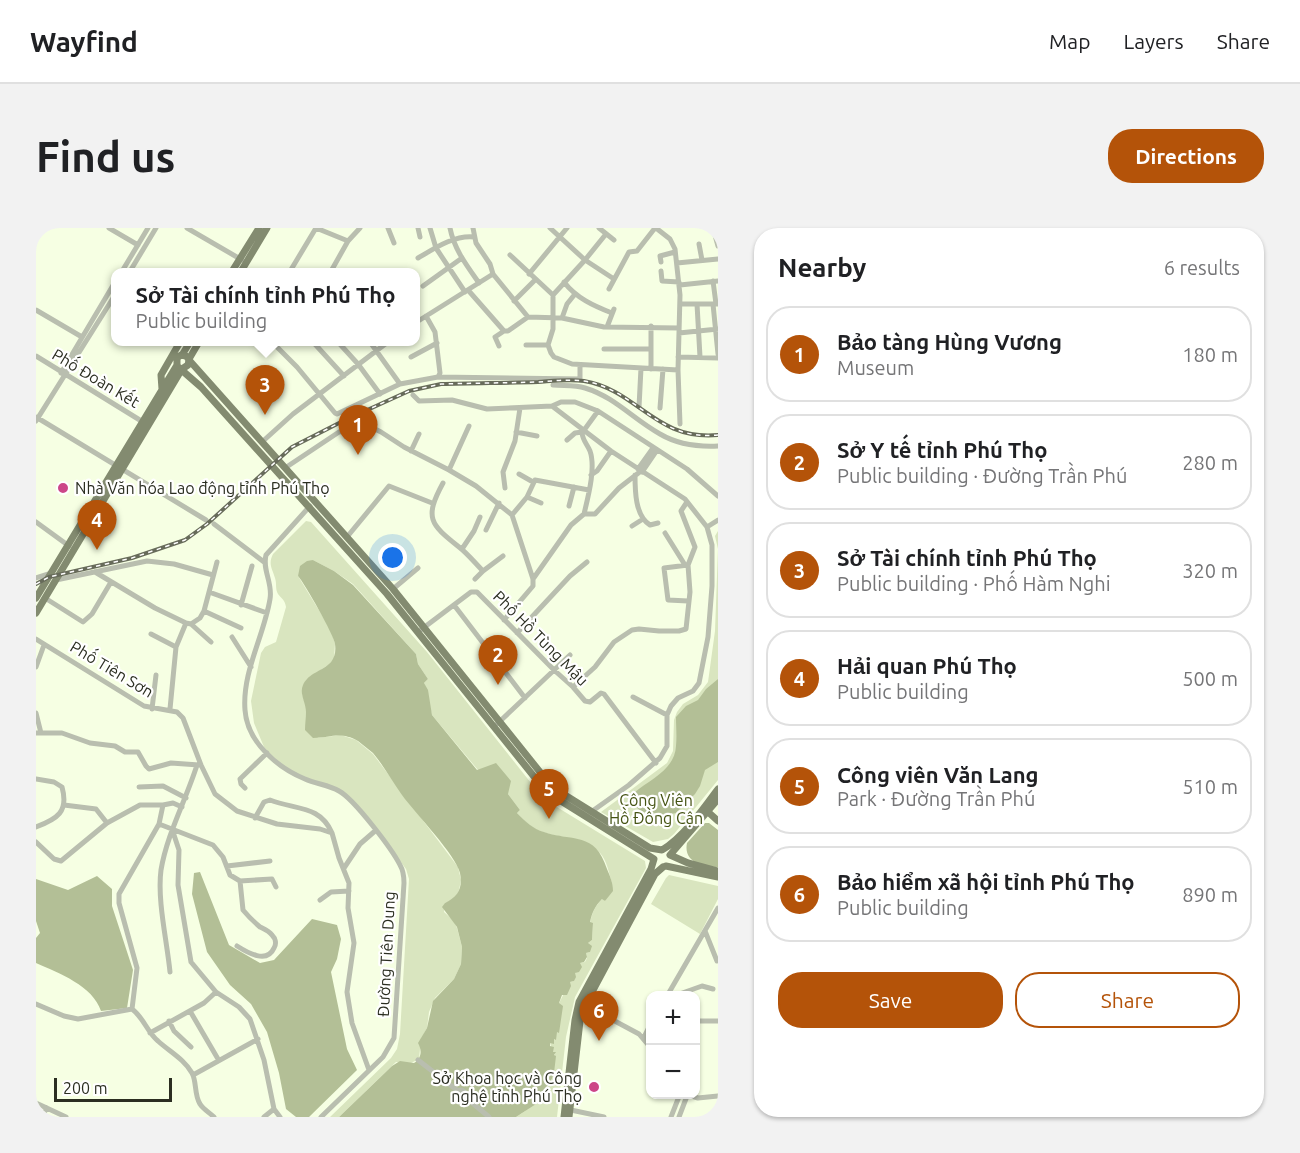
<!DOCTYPE html>
<meta charset="utf-8">
<style>
body{margin:0;font-family:Ubuntu,sans-serif;background:#f2f2f2;color:#202124}
.controls{position:absolute;right:18px;bottom:18px;display:grid;overflow:hidden;border-radius:12px;box-shadow:0 2px 4px #0004}
.controls button{width:54px;height:54px;display:grid;place-items:center;padding:0;border:0;border-bottom:2px solid #e0e0e0;background:#fff;color:#202124;font:30px sans-serif}
.scale{position:absolute;left:18px;bottom:15px;width:118px;box-sizing:border-box;padding-left:6px;border:3px solid #2b2e21;border-top:0;font-size:16px;line-height:21px;white-space:nowrap;color:#2b2e21;-webkit-text-stroke:4px #fff;paint-order:stroke}
.you{position:absolute;left:357px;top:330px;width:21px;height:21px;margin:-15px;border:4px solid #fff;border-radius:50%;background:#1a73e8;box-shadow:0 0 0 9px #1a73e833}
.badge{display:grid;place-items:center;width:39px;height:39px;border-radius:50%;background:#b45309;color:#fff;font-size:20px;font-weight:700}
.pin{position:absolute;translate:-50% -50px;filter:drop-shadow(0 2px 3px #0008)}
.pin::after{content:'';position:absolute;top:32px;width:21px;height:18px;background:inherit;clip-path:polygon(0 0,100% 0,50% 100%)}
.popup{position:absolute;left:75px;top:40px;width:309px;height:78px;box-sizing:border-box;display:grid;place-content:center;border-radius:12px;background:#fff;filter:drop-shadow(0 2px 4px #0005);font-size:20px;white-space:nowrap;color:#757577}
.popup b{font-size:22px;color:#202124}
.popup::after{content:'';position:absolute;left:50%;top:100%;margin-left:-12px;border:12px solid transparent;border-top-color:#fff}
.list{margin:0;padding:0;list-style:none}
h2{display:flex;justify-content:space-between;align-items:center;height:78px;margin:0;padding:0 24px;font-size:26px}
h2 small{font-size:20px;font-weight:400;color:#757577}
.list li{display:grid;grid-template-columns:39px 1fr auto;gap:18px;align-items:center;box-sizing:border-box;height:96px;margin:0 12px 12px;padding:0 12px;border:2px solid #e0e0e0;border-radius:24px}
.list b{display:block;font-size:22px;white-space:nowrap}
.list p{margin:0;font-size:20px;white-space:nowrap;color:#757577}
.list em{font-size:20px;font-style:normal;color:#757577}
.actions{display:flex;gap:12px;padding:18px 24px}
.actions a{flex:1;padding:14px 0;border:2px solid #b45309;border-radius:24px;text-align:center;font-size:21px;color:#b45309}
.actions .main{background:#b45309;color:#fff}
.map{position:relative;flex:none;width:682px;height:889px;overflow:hidden;border-radius:24px}
header{display:flex;align-items:center;gap:36px;box-sizing:border-box;height:84px;padding:0 30px;background:#fff;border-bottom:2px solid #e0e0e0}
header strong{font-size:28px}
nav{display:flex;gap:33px;margin-inline-start:auto;font-size:21px}
.intro{display:flex;align-items:center;justify-content:space-between;box-sizing:border-box;height:144px;padding:0 36px}
h1{margin:0;font-size:42px}
.button{padding:15px 27px;border-radius:24px;background:#b45309;color:#fff;font-size:21px;font-weight:700}
main{display:flex;gap:36px;padding:0 36px}
aside{flex:1;background:#fff;border-radius:24px;box-shadow:0 2px 4px #0004}
.map>svg:first-child{display:block}
.green{fill:#d9e5bf}
.forest{fill:#b3bf96}
.lines{fill:none;stroke-linecap:round;stroke-linejoin:round}
.minor{stroke:#b9beaf;stroke-width:5}
.major{stroke:#838b70;stroke-width:7}
.rail-casing{stroke:#676b5a;stroke-width:4}
.rail{stroke:#fff;stroke-width:1.5;stroke-dasharray:4.5;stroke-linecap:butt}
.poi-dot{fill:#cc4688;stroke:#fff;stroke-width:2}
.labels{text-anchor:middle;stroke-width:4.5;stroke-linejoin:round;paint-order:stroke}
.street-label{font-size:16px;fill:#2b2e21;stroke:#fff}
.poi-label{font-size:16px;fill:#2b2e21;stroke:#fff;text-anchor:start}
.park-label{font-size:16px;fill:#455313;stroke:#fff}
</style>
<header>
<strong>Wayfind</strong>
<nav><a>Map</a><a>Layers</a><a>Share</a></nav>
</header>
<div class="intro"><h1>Find us</h1><a class="button">Directions</a></div>
<main>
<div class="map">
<svg width="682" height="889" viewBox="0 0 682 889">
<rect width="100%" height="100%" fill="#f6ffe3"/>
<path class="green" d="M270,293L275,294L391,424L499,560L511,573L609,633L610,640L539,769L530,809L521,889H480C495,880 512,866 517,847C519,840 517,831 519,824H517L514,815L518,813L523,775L534,754L538,753L539,745L544,738V735L549,734L551,730L550,725L554,724L552,715L556,712L557,695H554C556,685 559,678 567,670L569,673L576,655C573,646 571,632 564,625C545,606 529,612 507,604C496,601 489,593 481,585L484,582L472,566V562L442,542L396,487L388,455L392,451L382,436L380,426L317,356L298,343L277,332L262,348L295,402L299,416L298,431L292,437L271,451L268,455L266,466L270,478V490L282,510L305,507L320,512L337,526L422,639L425,652L423,662L419,671L409,675L408,684L418,693L421,700L426,719L425,736L418,751L399,770L393,784L391,800L385,811L383,831L375,835L360,834L303,889H294L355,830L361,821L364,806L373,651L370,641L352,617L314,569L261,548L234,527L228,519L218,495L215,473L225,425L229,419L240,414L250,379C249,372 246,371 242,366C239,361 241,356 239,350C236,340 232,336 237,326Z
M682,303V552L638,606L632,611L617,614L565,584L631,535L637,523L638,492L641,484L647,476L662,467L672,454L679,403L682,321L679,308Z
M633,647L682,658V671L664,706L615,676L630,650Z"/>
<path class="forest" d="M277,332L298,343L317,357L380,426L382,436L392,451L388,455L392,462L396,487L441,542L460,535L475,553L472,566L484,582L481,585C489,593 497,601 508,604C537,614 559,603 571,641C574,648 577,655 577,663L569,673L566,671C559,678 556,685 554,694L557,695L556,712L552,715L556,718L554,724L550,725L551,729L548,734L544,735L546,739L543,744L539,745L540,749L538,753L534,754L535,758L531,767H526L523,775L527,778L523,805L521,804L520,812L518,811V816L514,815V818L518,819L517,824H520L518,827L520,828L518,845L513,858L500,876L480,889H303L356,838L364,833L378,835C386,830 386,822 382,815L391,800L397,773L418,751L425,736L426,719L421,699L406,679L409,675C422,669 427,660 424,645C420,627 379,585 366,567C356,553 348,538 337,525C332,521 327,517 322,513C304,503 295,510 277,510L269,502C269,496 270,490 270,484C270,474 263,466 267,457C272,445 287,443 295,434C299,429 300,423 299,416C298,407 269,356 262,348L264,338L271,333Z
M682,451V534L669,542L664,558L659,566L640,585C626,588 604,589 597,574L599,564C615,551 639,541 640,518C641,508 640,499 640,489L650,478L662,472L670,461Z
M669,595H673L682,602V639C667,639 647,634 651,615Z
M164,644L193,717L224,735L238,732L276,691L301,697L305,711L301,731L295,744L311,821L321,842L273,889H260L250,881L243,845L231,804L215,776L194,757L171,724L156,666L158,645Z
M61,648L76,661V678L97,742L91,780L65,783C57,758 23,745 0,735V710L4,705L0,693V651L32,662Z"/>
<g class="lines">
<path class="minor" d="M73,0L102,17
M151,0L206,32
M280,0L312,13
M352,0L358,15
M382,0L384,9
M394,0L400,20L429,64
M414,0C418,21 431,38 443,55
M437,0L440,15L454,36L457,46L492,89L526,90L568,99L643,100
M514,0L549,32L570,6
M563,0L578,12
M677,0L682,18
M0,10L8,0
M663,16L666,32
M474,27L517,67
M382,30C399,20 418,7 438,9
M625,34L624,28L639,24
M641,35L682,31
M625,43L626,53L643,54
M85,45L112,0
M93,45L120,0
M253,45L280,0
M294,45L312,13L324,0
M493,46L531,0
M677,53L680,76H682
M528,54C540,70 558,78 576,85
M644,57L682,53
M387,58L426,30
M573,61L593,24L601,23L619,0
M432,62L468,103H472L492,89
M478,73L499,52
M644,76H679
M661,76L664,129
M677,76L682,126
M0,82L46,109
M526,90L531,76L539,66
M379,95L457,46
M571,99L578,81
M643,105L682,101
M236,114L261,139L299,185L301,186L364,156L402,149L404,145L399,104L390,88
M277,114L308,148
M302,114L322,136L344,166
M334,114L364,156
M490,117H512L515,125L518,129L536,136L642,142L644,67L639,21L634,11L620,0
M512,117L517,101V67L549,32L578,51
M463,118L459,109L468,103
M568,121H614
M0,128L107,194
M375,129L401,115
M642,129L682,130
M615,141V98
M642,142L644,196
M25,145L79,54
M402,149L544,151V137
M517,157C528,158 539,157 549,160C579,169 598,192 624,206C641,216 662,219 682,218
M377,167L383,173L416,172L451,181L516,178L575,223L649,271L671,299L676,317V358L672,409L663,455L657,463L642,470L635,478L631,487V518L624,530L593,557L555,584
M516,178L525,174H539L562,183L651,241L682,268
M603,179L605,140
M624,180L627,141
M0,189L170,292
M0,193L79,67
M480,204L501,208
M531,212L539,205L546,204
M226,214L257,186L352,114
M375,223L383,206
M249,240L303,204L319,200L339,201L345,204L368,219L413,242L440,258L476,287L497,351V358L468,392
M602,241L617,220
M413,242L433,198
M606,244L621,222
M483,246L497,254
M555,247L561,243L575,223
M599,247C599,262 599,288 614,297L622,295
M407,255C388,290 394,296 423,319C432,326 439,335 447,343L439,351
M469,260L467,244L479,213L484,180
M491,269L505,275
M651,274L645,283L659,319L652,337
M274,278L230,327C226,342 237,355 234,371C228,408 206,444 209,482C211,514 242,540 269,551C280,556 293,557 303,563C318,571 356,621 364,637C367,642 368,648 368,655L358,810L347,829L285,889
M533,278L538,259
M548,286H559L583,260L605,243
M476,287L491,269L499,252L553,262
M0,294L33,318
M178,296L228,334
M596,298L607,291
M671,299L682,292
M450,302L463,275
M629,305L649,337
M311,309L353,258L396,275
M426,321L438,303L444,289
M447,343L467,328
M59,344L119,380L150,395
M0,350L15,345
M497,351L535,297L548,286C552,269 560,240 554,223C551,216 547,213 546,205L562,183
M20,352L111,333L138,336L177,347
M357,361L382,340
M173,364L231,385
M9,370L47,394L56,386L75,354
M205,377L216,338
M418,377L489,470
M168,383L205,400
M155,396L175,414
M382,404L435,364H441L518,442L537,459L549,473L554,474L565,465L568,466L620,535
M481,405L534,348L551,334
M115,406L140,419
M196,409L215,439
M0,411L108,478L141,484L147,490L165,537L179,566L201,583L241,596L284,601L296,605L303,630L313,655L312,680L318,715L311,764L316,795L333,842
M459,430L468,424L475,429
M0,439L8,417
M537,459L559,439L578,414L596,402L603,401L623,403H643L650,401L654,364L652,337L628,340L632,372L652,373
M597,469L631,487
M116,481L120,447
M134,481L140,419L150,395L155,396L164,390L168,383L181,334
M0,485L5,505
M461,496L534,427
M0,505H26L54,515L79,518L89,524H102L110,538L113,541L135,535L163,537
M0,551L18,554L26,559C33,584 21,591 0,599
M103,559L127,558L150,570
M209,560L205,556L204,551L231,525
M28,577L60,581L71,595
M219,590L228,574L234,572C260,582 284,577 296,605
M123,596L177,617L187,629L194,647L204,653L236,651L240,659
M136,601L143,622L142,657L155,734L180,764L203,779L214,791L228,832L238,881L244,889
M0,614L18,631L25,633L71,595L104,577H127L137,575L146,579
M191,638L234,633
M308,640L324,616L339,603
M284,672L295,664L313,663
M669,703L681,733
M201,718C212,725 231,736 238,720C241,715 239,710 236,707C233,703 228,701 224,699C218,694 212,688 207,682L204,653
M134,744C131,713 121,672 125,642C131,606 150,572 161,537
M631,768L682,680
M638,768L666,758L677,761
M0,776L28,788L42,791L96,781
M547,776L603,806L614,819
M96,781L101,740L83,675V666L123,596L127,577
M96,781C108,790 111,804 122,813C134,824 148,831 156,845C161,854 158,867 164,876C167,881 174,885 178,889
M154,783L182,831
M133,793L138,803L155,819
M660,793H682
M114,805L168,775L180,764
M608,809L614,797
M382,832L422,863
M157,847L222,811
M421 866a4 4 0 1 1 8 0a4 4 0 1 1-8 0Z
M649,866L662,870L682,868
M428,868L453,889
M0,875L30,889
M530,881L568,889
M5,889L11,880
M228,889L238,881
M635,889L644,866
M643,889L651,868"/>
<path class="major" d="M195,45L223,0
M204,45L231,0
M146,127L154,114
M153,131L163,114
M153,132L357,361L516,559L614,620L626,622C647,610 668,580 682,561
M126,161L125,147L144,114
M0,370L141,137
M0,385L146,141L152,137L153,132L150,128L145,127L141,130V138L165,159L351,366L504,556L517,568L618,631L615,641L543,774L539,792L528,889
M682,571L634,627L652,635L682,643
M671,583L682,593
M630,638L682,649
M533,889L544,793L549,777L619,646L627,639"/>
<defs>
<path id="rail" d="M0,356L13,349L96,330L149,312L171,296L256,219L307,193L373,163L405,156C437,155 470,155 502,154C517,153 533,151 548,153C602,162 619,213 682,207"/>
</defs>
<use href="#rail" class="rail-casing"/>
<use href="#rail" class="rail"/>
</g>
<g class="poi-dot">
<circle cx="27" cy="260" r="6"/>
<circle cx="558" cy="859" r="6"/>
</g>
<g class="labels">
<g class="street-label">
<text transform="translate(60 150) rotate(31)" y="6">Phố Đoàn Kết</text>
<text transform="translate(505 410) rotate(45)" y="6">Phố Hồ Tùng Mậu</text>
<text transform="translate(76 441) rotate(31)" y="6">Phố Tiên Sơn</text>
<text transform="translate(350 726) rotate(-87)" y="6">Đường Tiên Dung</text>
</g>
<g class="poi-label">
<text x="39" y="266">Nhà Văn hóa Lao động tỉnh Phú Thọ</text>
<text x="546" y="856" text-anchor="end">Sở Khoa học và Công<tspan x="546" dy="18">nghệ tỉnh Phú Thọ</tspan></text>
</g>
<g class="park-label">
<text x="620" y="578">Công Viên<tspan x="620" dy="18">Hồ Đồng Cận</tspan></text>
</g>
</g>
</svg>
<div class="controls">
<button>+</button>
<button>−</button>
</div>
<div class="scale">200 m</div>
<div class="you"></div>
<div class="pin badge" style="left:322px;top:227px">1</div>
<div class="pin badge" style="left:462px;top:457px">2</div>
<div class="pin badge" style="left:229px;top:187px">3</div>
<div class="popup"><b>Sở Tài chính tỉnh Phú Thọ</b>Public building</div>
<div class="pin badge" style="left:61px;top:322px">4</div>
<div class="pin badge" style="left:513px;top:591px">5</div>
<div class="pin badge" style="left:563px;top:813px">6</div>
</div>
<aside>
<h2>Nearby<small>6 results</small></h2>
<ul class="list">
<li><span class="badge">1</span><div><b>Bảo tàng Hùng Vương</b><p>Museum</p></div><em>180 m</em></li>
<li><span class="badge">2</span><div><b>Sở Y tế tỉnh Phú Thọ</b><p>Public building · Đường Trần Phú</p></div><em>280 m</em></li>
<li><span class="badge">3</span><div><b>Sở Tài chính tỉnh Phú Thọ</b><p>Public building · Phố Hàm Nghi</p></div><em>320 m</em></li>
<li><span class="badge">4</span><div><b>Hải quan Phú Thọ</b><p>Public building</p></div><em>500 m</em></li>
<li><span class="badge">5</span><div><b>Công viên Văn Lang</b><p>Park · Đường Trần Phú</p></div><em>510 m</em></li>
<li><span class="badge">6</span><div><b>Bảo hiểm xã hội tỉnh Phú Thọ</b><p>Public building</p></div><em>890 m</em></li>
</ul>
<div class="actions"><a class="main">Save</a><a>Share</a></div>
</aside>
</main>
